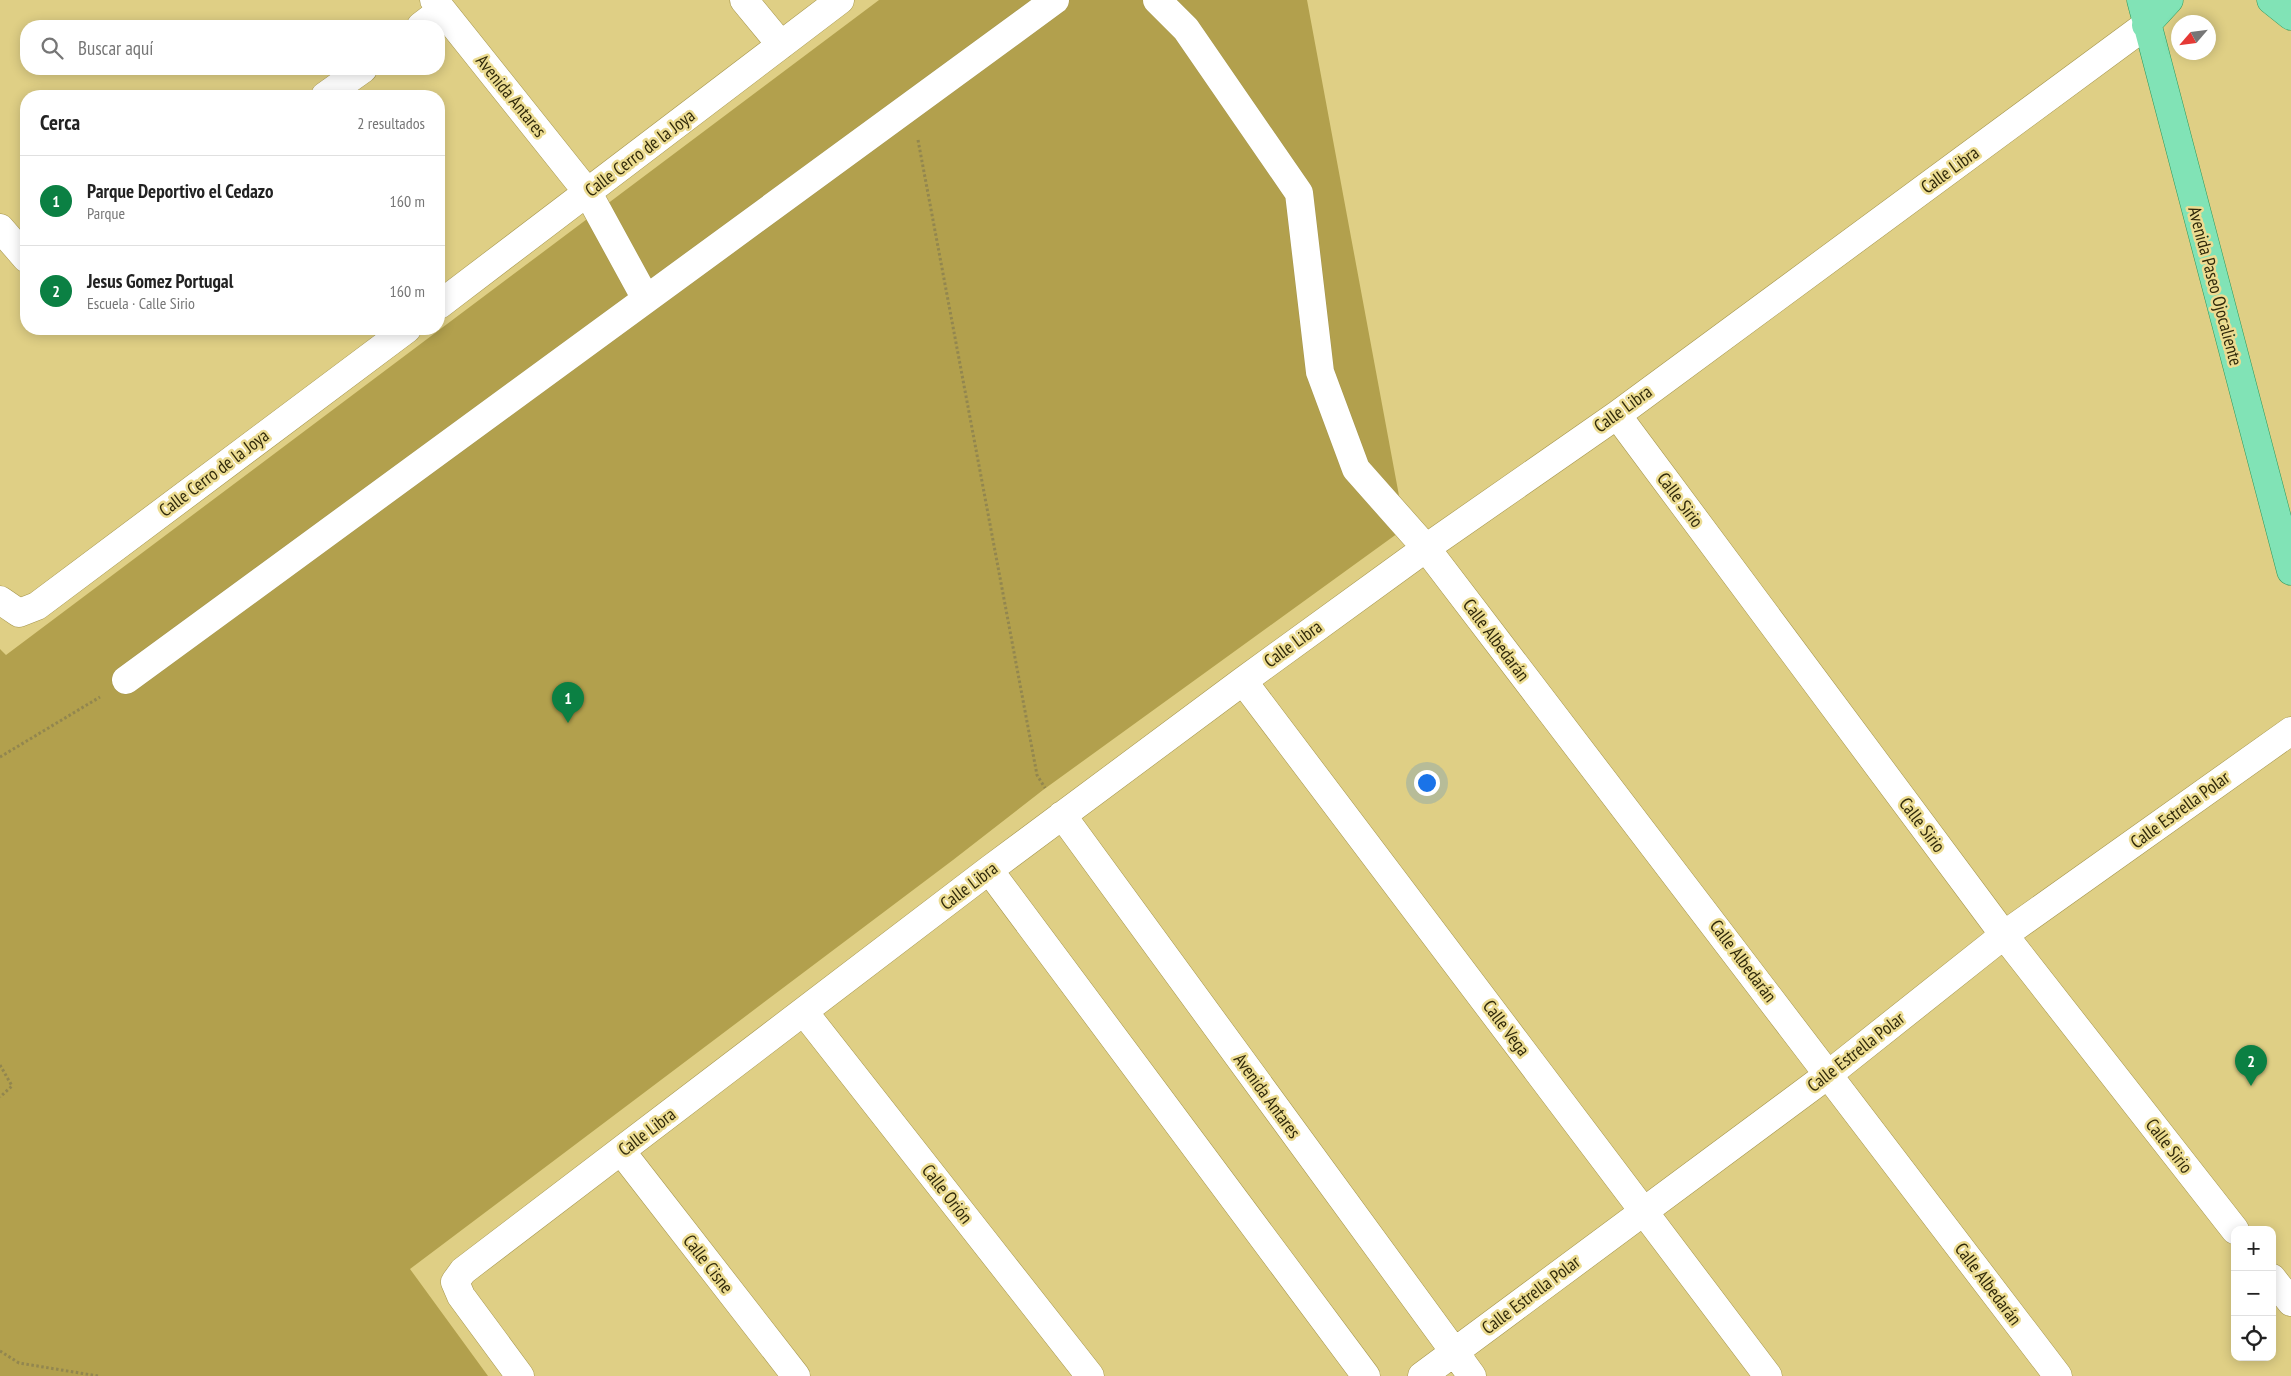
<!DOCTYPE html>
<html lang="es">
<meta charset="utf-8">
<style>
body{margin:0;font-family:"PT Sans Narrow",sans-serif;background:#f6f6f6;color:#222}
.controls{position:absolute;right:15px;bottom:15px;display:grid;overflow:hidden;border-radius:10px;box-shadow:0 2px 12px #0003}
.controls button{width:45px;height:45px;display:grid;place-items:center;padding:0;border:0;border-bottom:1px solid #e0e0e0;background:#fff;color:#222;font:25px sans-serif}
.compass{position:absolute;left:2171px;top:15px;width:45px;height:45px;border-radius:50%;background:#fff;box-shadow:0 2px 12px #0003;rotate:242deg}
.you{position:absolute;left:1426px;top:782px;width:18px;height:18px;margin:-12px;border:4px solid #fff;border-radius:50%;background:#1a73e8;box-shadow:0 0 0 8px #1a73e833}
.badge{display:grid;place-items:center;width:32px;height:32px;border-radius:50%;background:#0b8043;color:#fff;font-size:16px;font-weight:700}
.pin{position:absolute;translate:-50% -41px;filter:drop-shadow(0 1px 2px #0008)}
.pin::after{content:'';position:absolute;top:26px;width:18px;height:15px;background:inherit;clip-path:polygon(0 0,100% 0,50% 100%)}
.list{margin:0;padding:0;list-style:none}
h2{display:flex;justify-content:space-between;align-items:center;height:65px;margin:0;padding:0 20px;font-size:21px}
h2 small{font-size:16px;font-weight:400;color:#767676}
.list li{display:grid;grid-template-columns:32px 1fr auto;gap:15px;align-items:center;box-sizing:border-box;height:90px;padding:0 20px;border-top:1px solid #e0e0e0}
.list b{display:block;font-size:19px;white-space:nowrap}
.list p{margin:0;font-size:16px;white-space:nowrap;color:#767676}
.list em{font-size:16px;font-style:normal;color:#767676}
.icon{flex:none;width:28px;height:28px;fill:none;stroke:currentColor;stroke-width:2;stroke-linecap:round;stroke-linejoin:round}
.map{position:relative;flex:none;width:2291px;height:1376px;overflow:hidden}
.search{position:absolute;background:#fff;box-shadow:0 2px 12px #0003;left:20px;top:20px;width:425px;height:55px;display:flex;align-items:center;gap:12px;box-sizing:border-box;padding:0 18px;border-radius:20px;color:#767676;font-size:19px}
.panel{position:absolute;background:#fff;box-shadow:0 2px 12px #0003;left:20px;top:90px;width:425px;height:245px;border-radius:20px}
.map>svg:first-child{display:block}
.green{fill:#b2a04d}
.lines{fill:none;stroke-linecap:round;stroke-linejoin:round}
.minor-casing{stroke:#a6964d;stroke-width:29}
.major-casing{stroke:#2e975a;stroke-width:29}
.path{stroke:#92864f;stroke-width:3;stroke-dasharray:2.5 2.5;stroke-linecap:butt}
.minor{stroke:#fff;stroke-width:28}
.major{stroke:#81e3b6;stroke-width:28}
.labels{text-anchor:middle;stroke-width:5;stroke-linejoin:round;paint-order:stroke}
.street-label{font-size:18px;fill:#312a0b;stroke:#ecdc92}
</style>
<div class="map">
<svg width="2291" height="1376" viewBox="0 0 2291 1376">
<rect width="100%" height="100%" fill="#dfcf85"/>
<path class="green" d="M879,0H1307L1405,528L1043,790L953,860L410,1269L488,1376H0V649L6,655Z"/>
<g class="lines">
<defs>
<path id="minor" d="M434,0L588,193L646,299
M744,0L781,45
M1157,0L1186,29L1299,193L1320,372L1356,469L1426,548L2058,1376
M421,26L442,10
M325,96L363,69
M0,228L26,258
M439,305L840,0
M1617,415L2004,935L2235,1230
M0,600L19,613L37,606L407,329
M126,680L1055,0
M1243,681L1768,1376
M1062,815L1472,1376
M989,870L1366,1376
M804,1012L1090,1376
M621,1151L796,1376
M2272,1278L2291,1302
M520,1376L461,1296L455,1282L463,1271L989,870L1243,681L1426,548L1617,415L2146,25
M1422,1376L1829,1074L2004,935L2291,731"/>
<path id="major" d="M2141,0L2291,571
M2271,0L2291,16
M2146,25L2169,0"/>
</defs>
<use href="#minor" class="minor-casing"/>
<use href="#major" class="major-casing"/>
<path class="path" d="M918,140L1037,775L1045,788
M0,757L100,697
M0,1065L12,1086L0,1097
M0,1351L19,1363L98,1376"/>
<use href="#minor" class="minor"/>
<use href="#major" class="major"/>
</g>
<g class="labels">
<g class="street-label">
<text transform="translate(511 96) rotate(51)" y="6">Avenida Antares</text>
<text transform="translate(640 153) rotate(-37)" y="6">Calle Cerro de la Joya</text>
<text transform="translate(1950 170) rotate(-36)" y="6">Calle Libra</text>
<text transform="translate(2215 286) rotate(75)" y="6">Avenida Paseo Ojocaliente</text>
<text transform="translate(1623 409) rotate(-36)" y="6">Calle Libra</text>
<text transform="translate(214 473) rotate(-37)" y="6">Calle Cerro de la Joya</text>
<text transform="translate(1680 500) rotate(53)" y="6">Calle Sirio</text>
<text transform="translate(1496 640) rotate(53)" y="6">Calle Albedarán</text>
<text transform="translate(1293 644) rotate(-36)" y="6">Calle Libra</text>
<text transform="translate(2180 810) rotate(-36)" y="6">Calle Estrella Polar</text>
<text transform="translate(1922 825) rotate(53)" y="6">Calle Sirio</text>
<text transform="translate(969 886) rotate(-37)" y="6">Calle Libra</text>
<text transform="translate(1743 961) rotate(53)" y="6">Calle Albedarán</text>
<text transform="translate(1506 1028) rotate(53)" y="6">Calle Vega</text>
<text transform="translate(1856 1052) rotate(-38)" y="6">Calle Estrella Polar</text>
<text transform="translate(1267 1096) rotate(54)" y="6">Avenida Antares</text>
<text transform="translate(647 1132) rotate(-37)" y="6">Calle Libra</text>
<text transform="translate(2169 1146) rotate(52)" y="6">Calle Sirio</text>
<text transform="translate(947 1194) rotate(52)" y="6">Calle Orión</text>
<text transform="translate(708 1264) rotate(52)" y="6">Calle Cisne</text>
<text transform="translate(1988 1284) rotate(53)" y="6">Calle Albedarán</text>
<text transform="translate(1531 1295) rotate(-37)" y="6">Calle Estrella Polar</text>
</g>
</g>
</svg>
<div class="controls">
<button>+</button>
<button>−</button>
<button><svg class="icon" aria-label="locate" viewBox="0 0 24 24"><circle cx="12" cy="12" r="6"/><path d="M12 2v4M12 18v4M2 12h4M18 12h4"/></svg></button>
</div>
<svg class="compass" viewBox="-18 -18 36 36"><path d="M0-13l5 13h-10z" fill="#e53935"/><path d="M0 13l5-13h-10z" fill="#767676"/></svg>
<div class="you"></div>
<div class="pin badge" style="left:568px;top:723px">1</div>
<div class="pin badge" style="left:2251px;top:1086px">2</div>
<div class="search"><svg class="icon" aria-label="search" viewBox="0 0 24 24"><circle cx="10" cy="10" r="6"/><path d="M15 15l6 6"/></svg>Buscar aquí</div>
<section class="panel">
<h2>Cerca<small>2 resultados</small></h2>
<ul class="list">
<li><span class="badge">1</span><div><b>Parque Deportivo el Cedazo</b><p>Parque</p></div><em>160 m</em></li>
<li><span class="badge">2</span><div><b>Jesus Gomez Portugal</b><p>Escuela · Calle Sirio</p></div><em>160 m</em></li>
</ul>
</section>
</div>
